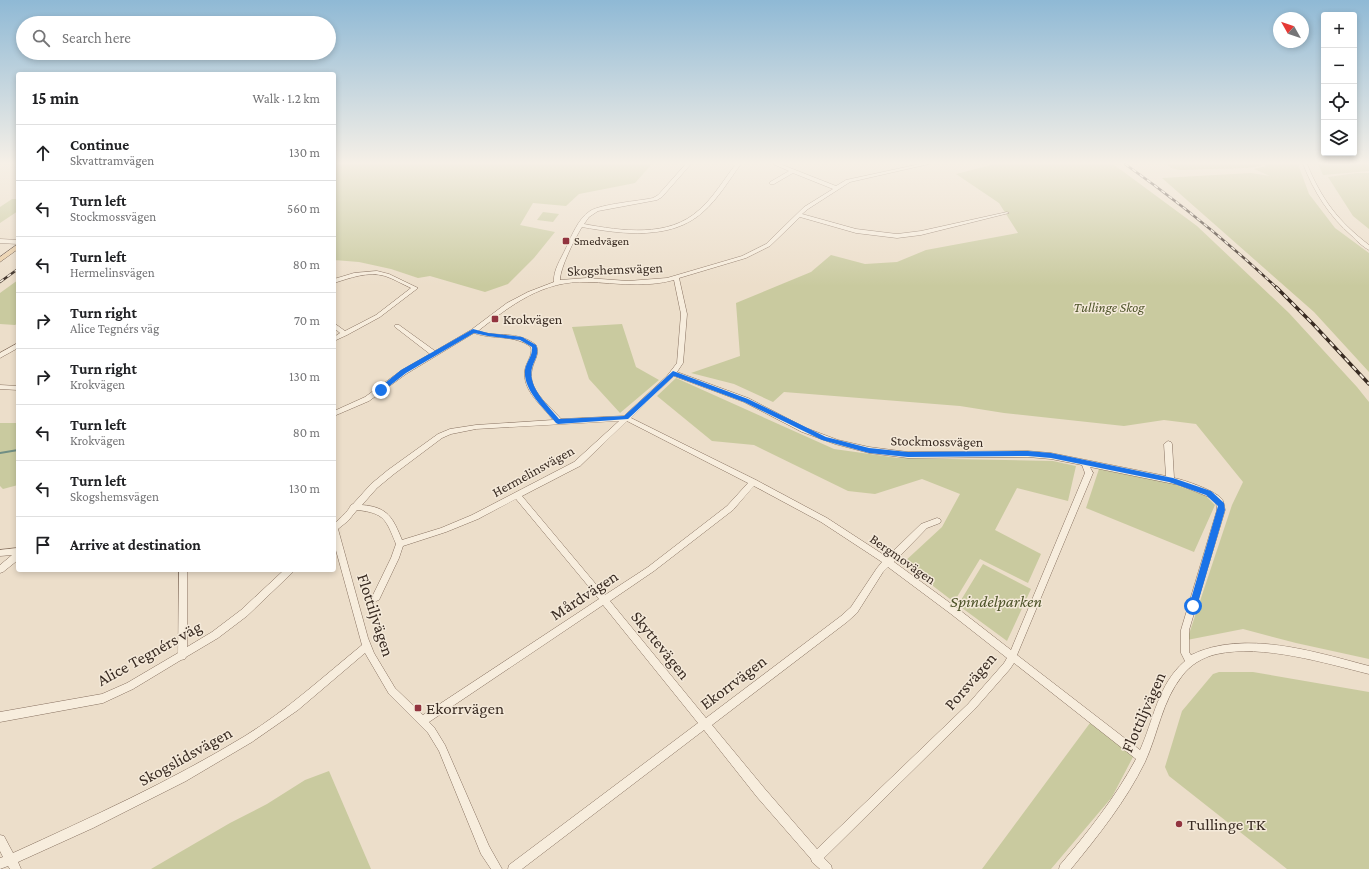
<!DOCTYPE html>
<meta charset="utf-8">
<style>
body{margin:0;font-family:"Crimson Pro",serif;background:#f6f6f6;color:#202124}
.controls{position:absolute;right:12px;top:12px;display:grid;overflow:hidden;border-radius:4px;box-shadow:0 2px 6px #0003}
.controls button{width:36px;height:36px;display:grid;place-items:center;padding:0;border:0;border-bottom:1px solid #e0e0e0;background:#fff;color:#202124;font:20px sans-serif}
.compass{position:absolute;left:1273px;top:12px;width:36px;height:36px;border-radius:50%;background:#fff;box-shadow:0 2px 6px #0003;rotate:310deg}
.stop{position:absolute;width:12px;height:12px;margin:-9px;border:3px solid #1a73e8;border-radius:50%;background:#fff}
.stop.end{background:#1a73e8;border-color:#fff;box-shadow:0 1px 4px #0008}
.list{margin:0;padding:0;list-style:none}
h2{display:flex;justify-content:space-between;align-items:center;height:52px;margin:0;padding:0 16px;font-size:17px}
h2 small{font-size:13px;font-weight:400;color:#757577}
.list li{display:grid;grid-template-columns:26px 1fr auto;gap:12px;align-items:center;box-sizing:border-box;height:56px;padding:0 16px;border-top:1px solid #e0e0e0}
.list b{display:block;font-size:15px;white-space:nowrap}
.list p{margin:0;font-size:13px;white-space:nowrap;color:#757577}
.list em{font-size:13px;font-style:normal;color:#757577}
.icon{flex:none;width:22px;height:22px;fill:none;stroke:currentColor;stroke-width:2;stroke-linecap:round;stroke-linejoin:round}
.map{position:relative;flex:none;width:1369px;height:869px;overflow:hidden}
.search{position:absolute;background:#fff;box-shadow:0 2px 6px #0003;left:16px;top:16px;width:320px;height:44px;display:flex;align-items:center;gap:10px;box-sizing:border-box;padding:0 14px;border-radius:22px;color:#757577;font-size:15px}
.panel{position:absolute;background:#fff;box-shadow:0 2px 6px #0003;left:16px;top:72px;width:320px;height:500px;border-radius:4px}
.map>svg:first-child{display:block}
.green{fill:#c9ca9f}
.lines{fill:none;stroke-linecap:round;stroke-linejoin:round}
.stream{stroke:#718f84;stroke-width:2}
.minor-casing{stroke:#877160;stroke-width:1}
.major-casing{stroke:#564033;stroke-width:1}
.minor{fill:#f7eddd;fill-rule:evenodd}
.major{fill:#ebcea6;fill-rule:evenodd}
.rail-far1-casing{stroke:#392b22;stroke-width:2.5}
.rail-casing{stroke:#392b22;stroke-width:3.5}
.rail-far1{stroke:#f4e9d9;stroke-width:1.5;stroke-dasharray:4.5;stroke-linecap:butt}
.rail{stroke:#f4e9d9;stroke-width:2;stroke-dasharray:5.5;stroke-linecap:butt}
.route{fill:#1a73e8}
.poi-dot{fill:#92343f;stroke:#f4e9d9;stroke-width:1.5}
.labels{text-anchor:middle;stroke-width:3;stroke-linejoin:round;paint-order:stroke}
.far-poi-label{font-size:12px;fill:#392b22;stroke:#f4e9d9;text-anchor:start}
.street-label{font-size:14px;fill:#392b22;stroke:#f4e9d9}
.park-label{font-size:14px;font-style:italic;fill:#4e542a;stroke:#f4e9d9}
.poi-label{font-size:14px;fill:#392b22;stroke:#f4e9d9;text-anchor:start}
.near-street-label{font-size:17px;fill:#392b22;stroke:#f4e9d9}
.near-park-label{font-size:17px;font-style:italic;fill:#4e542a;stroke:#f4e9d9}
.near-poi-label{font-size:17px;fill:#392b22;stroke:#f4e9d9;text-anchor:start}
</style>
<div class="map">
<svg width="1369" height="869" viewBox="0 0 1369 869">
<rect width="100%" height="100%" fill="#ecdeca"/>
<path class="green" d="M334,164H652L635,183L579,194L566,206L533,203L520,225L555,232L534,258L508,284L485,292L430,276L418,278L391,269L359,262L334,260Z
M995,164H1113L1197,226L1289,313L1357,387L1369,402V659L1296,643L1243,629L1187,640L1232,505L1243,482L1196,424L1164,420L1124,426L1004,413L960,406L784,392L773,402L734,384L691,373L740,356L736,303L811,272L831,255L865,264L897,262L926,250L1018,233L999,203L956,174Z
M1167,164H1260L1261,166L1248,168L1180,170L1171,168Z
M1265,164H1298L1309,194L1335,228L1369,253V372L1314,312L1162,178L1251,173L1270,176L1254,169L1266,166Z
M1318,164H1369V171L1323,175Z
M1357,173H1369V229L1353,216L1328,177Z
M12,199H18V211L0,223V207Z
M543,212L559,214L553,222L537,220Z
M18,280V323L15,325L0,324V293Z
M622,324L636,367L659,380L620,413L589,379L572,327Z
M676,378L834,449L898,458L1053,461L1076,466L1068,501L1017,488L995,530L1041,554L1028,583L980,559L954,602L903,563L942,527L960,494L922,479L875,494L848,491L754,445L712,441L657,396Z
M0,423H18V485L3,489L0,486Z
M1099,469L1171,483L1206,496L1215,505L1194,552L1086,508Z
M983,564L1031,589L1007,641L958,605Z
M1219,672H1253L1369,692V869H1287L1169,776L1165,767L1182,711L1213,674Z
M1090,723L1134,755L1112,797L1051,869H982Z
M329,771L371,869H151L230,823L267,804L305,780Z"/>
<g class="lines">
<path class="stream" d="M0,453L18,450"/>
<defs>
<path id="minor" d="M686,164H691L662,197L657,200L598,211L589,217L584,224C621,231 669,238 699,210C714,197 724,179 736,164H741C729,180 718,199 703,212C671,241 621,234 582,227C575,238 560,268 560,280L587,278L628,281L667,278L742,256L766,244L804,207L833,189L793,173L774,184H770V182L789,171L773,164H780L836,186L846,180L920,164H929L850,182L808,209L802,214L856,229L897,234L921,231L1007,212L1009,213L921,235L897,238L856,233L800,217L770,246L746,258L679,278L687,314L683,363L677,372L748,398L806,428L838,440L869,447L908,452L1028,451L1051,453L1166,476L1164,444L1168,441L1171,442L1172,444L1174,478C1185,480 1213,490 1221,498C1224,501 1224,506 1225,510L1189,630V652L1191,655C1244,629 1315,652 1369,666V674C1325,663 1262,644 1217,654C1203,657 1190,665 1182,676C1162,701 1158,734 1145,762C1126,801 1098,836 1071,869H1059L1060,865C1088,832 1115,798 1136,759L1014,663L1010,669L974,710L824,858L831,865L832,869H820L812,862L811,859L757,797L704,730L522,869H508L509,865L698,723L603,605L429,722L434,727L445,745L489,846L502,869H491L481,854L439,751L428,733L389,694L365,653L298,710L252,742L186,781L93,828L18,862L21,869H10L8,866L0,869V858L3,857L0,851V835L4,836L13,853C92,817 171,781 245,736C287,710 324,676 362,645L334,543V524C340,518 348,512 351,505L353,504L371,484L388,470L438,434L450,429L476,425L553,420C542,405 522,391 525,370C526,362 533,356 531,347C514,334 493,340 474,333L406,374L369,401L334,416V411L365,397L402,370L430,354L395,327L394,326L395,325H399L435,351L471,330L507,303L528,292L554,282C553,270 561,259 566,248C572,235 578,219 590,211C601,204 639,201 653,198L658,195ZM674,280L681,314L677,363L667,376L624,416L561,419C549,405 527,390 532,369C534,360 540,354 536,345C517,330 498,338 478,331C511,305 543,280 588,282C616,283 646,288 674,280ZM674,376L744,402L802,432L835,444L869,453L908,458L1028,457L1051,459L1082,465L1085,473L1011,650L957,608L894,562L927,528L940,523L941,521L940,519L937,518L921,524L887,557L827,518L756,480L631,418ZM619,421L574,462L472,515L441,528L402,540C393,518 388,507 362,505L377,488L394,474L442,438L451,434L476,429ZM627,421L748,483L727,506L648,567L605,595L522,496L580,466ZM1090,467L1179,485L1209,497L1216,502L1217,510L1181,630V653L1185,661C1158,684 1154,719 1140,750L1017,655L1093,473ZM754,486L821,522L882,562L877,568L851,607L841,616L706,718L610,601L654,571L733,510ZM516,499L599,599L423,715L395,688L374,653L368,638L338,529L348,521L357,510C385,513 386,520 396,544L391,558L372,597L373,600L376,601L379,600L399,558L403,546L446,532L478,519ZM888,567L951,614L1007,658L1004,663L968,704L817,849L765,789L712,725L847,622L857,613L883,572Z
M1303,164H1307C1322,200 1338,221 1369,245V250C1363,247 1357,241 1352,236C1329,216 1314,192 1303,164Z
M0,239L18,240V244L0,243Z
M377,271L389,274L418,288L380,317L347,335L334,341V337L340,333L334,328V323L345,331L376,315L411,288C402,284 394,279 385,276C368,271 350,278 334,283V279L354,273Z
M18,343V348L0,358V353Z
M0,385L18,386V390L0,389Z
M18,548V560L3,572L0,573V565L12,555L0,556V550Z
M179,570H187V647L212,632L241,610L284,570H294L293,572L247,616L218,638L186,657L185,659L181,660L133,689L103,703L0,722V712L102,694L127,683L178,653Z"/>
<path id="major" d="M18,244V249L0,262V257Z"/>
</defs>
<use href="#minor" class="minor-casing"/>
<use href="#major" class="major-casing"/>
<use href="#minor" class="minor"/>
<use href="#major" class="major"/>
<defs>
<path id="rail-far1" d="M1125,164C1179,202 1229,243 1277,288
M0,282L18,269"/>
<path id="rail" d="M1276,287L1313,324L1369,384"/>
</defs>
<use href="#rail-far1" class="rail-far1-casing"/>
<use href="#rail" class="rail-casing"/>
<use href="#rail-far1" class="rail-far1"/>
<use href="#rail" class="rail"/>
</g>
<linearGradient id="sky" x2="0" y2="1"><stop stop-color="#8fb9d5"/><stop offset="0.57" stop-color="#f6f0e7"/><stop offset="1" stop-color="#f6f0e7" stop-opacity="0"/></linearGradient>
<rect width="1369" height="286" fill="url(#sky)"/>
<path class="route" d="M473,329L488,333L522,337L536,345C540,354 534,360 532,368C527,387 549,406 559,419L624,416L673,371L748,399L826,437L869,448L908,452L1028,451L1051,453L1173,478L1211,491L1224,503L1225,510L1197,606L1193,610L1189,606L1218,506L1206,495L1169,482L1051,458L1028,456L908,457L869,453L822,440L744,402L674,376L628,419L558,424L556,423C544,408 523,390 525,370C526,362 533,356 532,347L520,340L488,336L474,333L406,373L383,391H379V388L401,370Z"/>
<g class="poi-dot">
<rect x="562" y="237" width="8" height="8" rx="2"/>
<rect x="491" y="315" width="8" height="8" rx="2"/>
<rect x="414" y="704" width="8" height="8" rx="2"/>
<circle cx="1179" cy="824" r="4"/>
</g>
<g class="labels">
<g class="far-poi-label">
<text x="574" y="245">Smedvägen</text>
</g>
<g class="street-label">
<text transform="translate(615 269) rotate(-2)" y="5">Skogshemsvägen</text>
<text transform="translate(937 441) rotate(1)" y="5">Stockmossvägen</text>
<text transform="translate(533 471) rotate(-29)" y="5">Hermelinsvägen</text>
<text transform="translate(903 559) rotate(35)" y="5">Bergmovägen</text>
</g>
<g class="park-label">
<text x="1109" y="312">Tullinge Skog</text>
</g>
<g class="poi-label">
<text x="503" y="324">Krokvägen</text>
</g>
<g class="near-street-label">
<text transform="translate(584 595) rotate(-33)" y="6">Mårdvägen</text>
<text transform="translate(376 615) rotate(72)" y="6">Flottiljvägen</text>
<text transform="translate(661 645) rotate(51)" y="6">Skyttevägen</text>
<text transform="translate(149 653) rotate(-29)" y="6">Alice Tegnérs väg</text>
<text transform="translate(970 681) rotate(-49)" y="6">Porsvägen</text>
<text transform="translate(733 682) rotate(-37)" y="6">Ekorrvägen</text>
<text transform="translate(1143 712) rotate(-66)" y="6">Flottiljvägen</text>
<text transform="translate(185 756) rotate(-29)" y="6">Skogslidsvägen</text>
</g>
<g class="near-park-label">
<text x="996" y="607">Spindelparken</text>
</g>
<g class="near-poi-label">
<text x="426" y="714">Ekorrvägen</text>
<text x="1187" y="830">Tullinge TK</text>
</g>
</g>
</svg>
<div class="controls">
<button>+</button>
<button>−</button>
<button><svg class="icon" aria-label="locate" viewBox="0 0 24 24"><circle cx="12" cy="12" r="6"/><path d="M12 2v4M12 18v4M2 12h4M18 12h4"/></svg></button>
<button><svg class="icon" aria-label="layers" viewBox="0 0 24 24"><path d="M12 4l9 5-9 5-9-5zM3 14l9 5 9-5"/></svg></button>
</div>
<svg class="compass" viewBox="-18 -18 36 36"><path d="M0-13l5 13h-10z" fill="#e53935"/><path d="M0 13l5-13h-10z" fill="#757577"/></svg>
<div class="stop" style="left:1193px;top:606px"></div>
<div class="stop end" style="left:381px;top:390px"></div>
<div class="search"><svg class="icon" aria-label="search" viewBox="0 0 24 24"><circle cx="10" cy="10" r="6"/><path d="M15 15l6 6"/></svg>Search here</div>
<section class="panel">
<h2>15 min<small>Walk · 1.2 km</small></h2>
<ul class="list">
<li><svg class="icon" aria-label="ahead" viewBox="0 0 24 24"><path d="M12 20V5M6 11l6-6 6 6"/></svg><div><b>Continue</b><p>Skvattramvägen</p></div><em>130 m</em></li>
<li><svg class="icon" aria-label="left" viewBox="0 0 24 24"><path d="M17 20v-9H6M10 6l-5 5 5 5"/></svg><div><b>Turn left</b><p>Stockmossvägen</p></div><em>560 m</em></li>
<li><svg class="icon" aria-label="left" viewBox="0 0 24 24"><path d="M17 20v-9H6M10 6l-5 5 5 5"/></svg><div><b>Turn left</b><p>Hermelinsvägen</p></div><em>80 m</em></li>
<li><svg class="icon" aria-label="right" viewBox="0 0 24 24"><path d="M7 20v-9h11M14 6l5 5-5 5"/></svg><div><b>Turn right</b><p>Alice Tegnérs väg</p></div><em>70 m</em></li>
<li><svg class="icon" aria-label="right" viewBox="0 0 24 24"><path d="M7 20v-9h11M14 6l5 5-5 5"/></svg><div><b>Turn right</b><p>Krokvägen</p></div><em>130 m</em></li>
<li><svg class="icon" aria-label="left" viewBox="0 0 24 24"><path d="M17 20v-9H6M10 6l-5 5 5 5"/></svg><div><b>Turn left</b><p>Krokvägen</p></div><em>80 m</em></li>
<li><svg class="icon" aria-label="left" viewBox="0 0 24 24"><path d="M17 20v-9H6M10 6l-5 5 5 5"/></svg><div><b>Turn left</b><p>Skogshemsvägen</p></div><em>130 m</em></li>
<li><svg class="icon" aria-label="arrive" viewBox="0 0 24 24"><path d="M6 21V4h12l-3 4 3 4H6"/></svg><div><b>Arrive at destination</b></div></li>
</ul>
</section>
</div>
